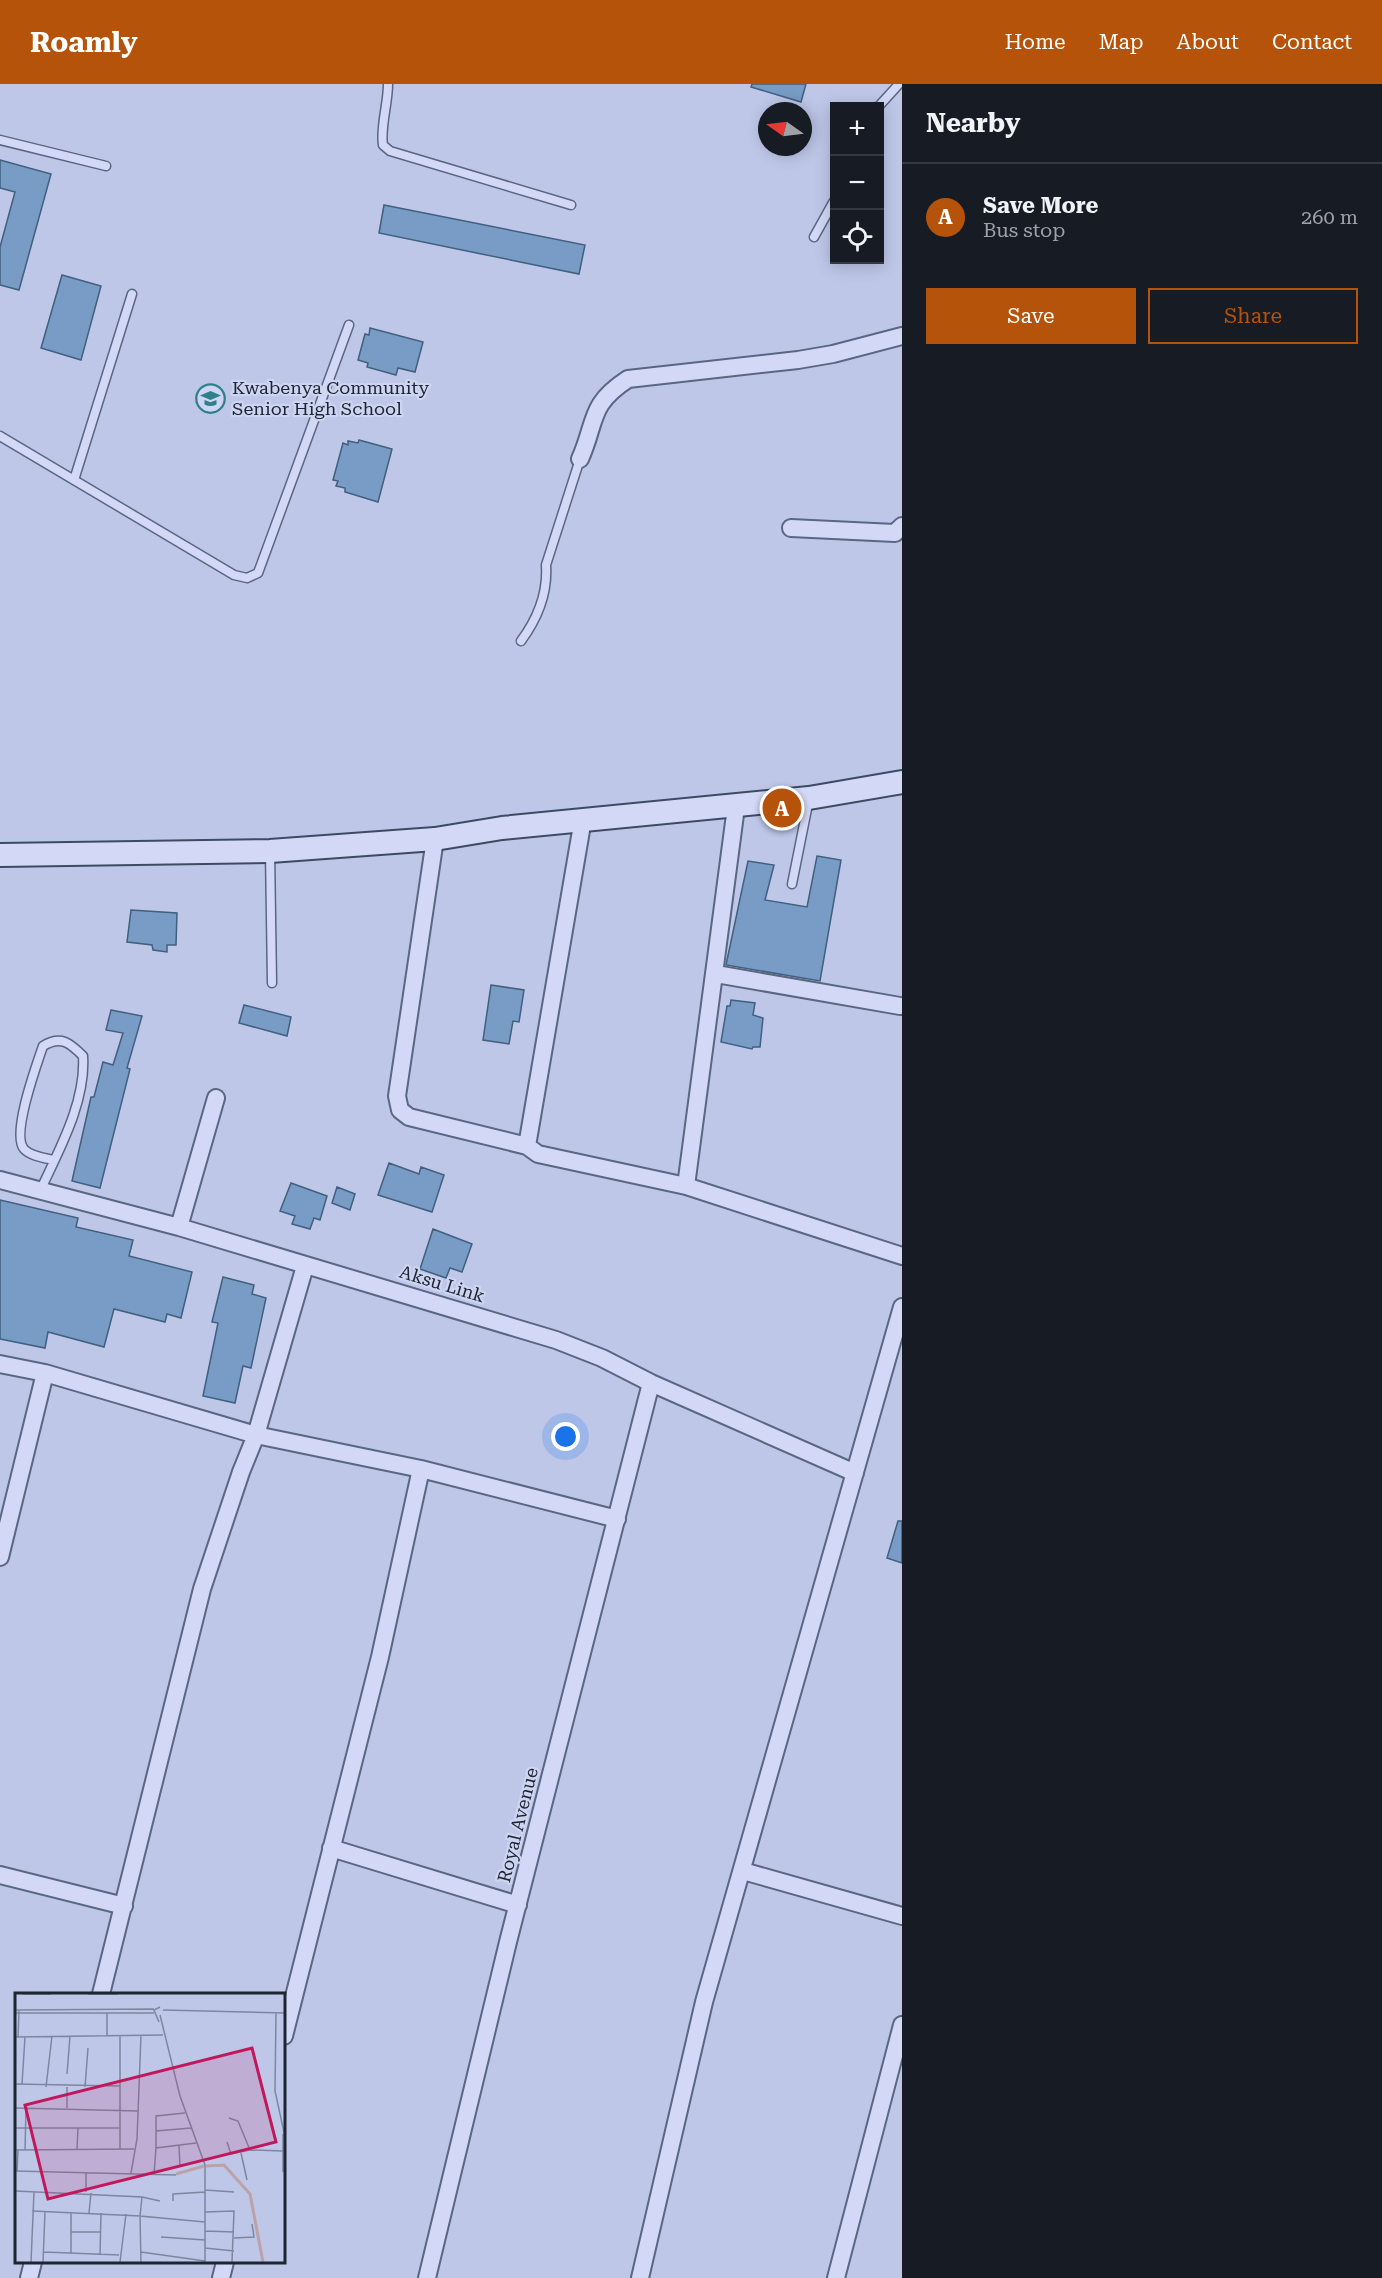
<!DOCTYPE html>
<meta charset="utf-8">
<style>
body{margin:0;font-family:"Roboto Serif",serif;background:#242831;color:#f1f3f6}
.controls{position:absolute;right:18px;top:18px;display:grid;overflow:hidden;border-radius:0px;box-shadow:0 3px 15px #0003}
.controls button{width:54px;height:54px;display:grid;place-items:center;padding:0;border:0;border-bottom:2px solid #363941;background:#171b24;color:#f1f3f6;font:30px sans-serif}
.compass{position:absolute;left:758px;top:18px;width:54px;height:54px;border-radius:50%;background:#171b24;box-shadow:0 3px 15px #0003;rotate:284deg}
.you{position:absolute;left:566px;top:1353px;width:21px;height:21px;margin:-15px;border:4px solid #fff;border-radius:50%;background:#1a73e8;box-shadow:0 0 0 9px #1a73e833}
.badge{display:grid;place-items:center;width:39px;height:39px;border-radius:50%;background:#b45309;color:#fff;font-size:20px;font-weight:700}
.pin{position:absolute;translate:-50% -50%;border:3px solid #fff;box-shadow:0 2px 6px #0006}
.list{margin:0;padding:0;list-style:none}
h2{display:flex;justify-content:space-between;align-items:center;height:78px;margin:0;padding:0 24px;font-size:26px}
h2 small{font-size:20px;font-weight:400;color:#9ea1a6}
.list li{display:grid;grid-template-columns:39px 1fr auto;gap:18px;align-items:center;box-sizing:border-box;height:108px;padding:0 24px;border-top:2px solid #363941}
.list b{display:block;font-size:22px;white-space:nowrap}
.list p{margin:0;font-size:20px;white-space:nowrap;color:#9ea1a6}
.list em{font-size:20px;font-style:normal;color:#9ea1a6}
.actions{display:flex;gap:12px;padding:18px 24px}
.actions a{flex:1;padding:14px 0;border:2px solid #b45309;border-radius:0px;text-align:center;font-size:21px;color:#b45309}
.actions .main{background:#b45309;color:#fff}
.icon{flex:none;width:33px;height:33px;fill:none;stroke:currentColor;stroke-width:2;stroke-linecap:round;stroke-linejoin:round}
.map{position:relative;flex:none;width:902px;height:2194px;overflow:hidden}
header{display:flex;align-items:center;gap:36px;box-sizing:border-box;height:84px;padding:0 30px;background:#b45309;color:#fff}
header strong{font-size:28px}
nav{display:flex;gap:33px;margin-inline-start:auto;font-size:21px}
main{display:flex}
aside{flex:1;background:#171b24}
.map>svg:first-child{display:block}
.building{fill:#789cc5;stroke:#415f7e;stroke-width:1.5}
.lines{fill:none;stroke-linecap:round;stroke-linejoin:round}
.service-casing{stroke:#596781;stroke-width:11}
.minor-casing{stroke:#596781;stroke-width:20}
.secondary-casing{stroke:#3c4b62;stroke-width:26}
.service{stroke:#d2d8f5;stroke-width:8}
.minor{stroke:#d2d8f5;stroke-width:16}
.secondary{stroke:#d2d8f5;stroke-width:22}
.labels{text-anchor:middle;stroke-width:4.5;stroke-linejoin:round;paint-order:stroke}
.poi-label{font-size:18px;fill:#1c2531;stroke:#ced5f2;text-anchor:start}
.street-label{font-size:18px;fill:#1c2531;stroke:#ced5f2}
.inset-river{fill:none;stroke:#bca2a7;stroke-width:3}
.inset-road{fill:none;stroke:#7e869f;stroke-width:1.5}
.view{fill:#c2185b;fill-opacity:0.15;stroke:#c2185b;stroke-width:3}
.inset-edge{fill:none;stroke:#1c2531;stroke-width:3}
</style>
<header>
<strong>Roamly</strong>
<nav><a>Home</a><a>Map</a><a>About</a><a>Contact</a></nav>
</header>
<main>
<div class="map">
<svg width="902" height="2194" viewBox="0 0 902 2194">
<rect width="100%" height="100%" fill="#bfc7e9"/>
<path class="building" d="M752,0H806L801,18L751,3Z
M0,76L51,90L19,206L0,201V163L15,108L0,104Z
M384,121L585,161L579,190L379,149Z
M62,191L101,202L81,276L41,264Z
M370,244L423,258L415,288L398,284L396,291L367,283L368,279L358,276L365,250L369,251Z
M359,356L392,365L378,418L345,408V404L336,402L338,397L333,396L343,359L348,361V357L358,359Z
M817,772L841,776L820,897L726,881L748,777L774,781L765,816L807,823Z
M131,826L177,829L176,861H167V868L153,866L152,861L127,858Z
M491,901L524,906L519,938L513,937L509,960L483,956Z
M731,916L755,919L753,931L763,934L760,963H753L752,965L721,958L727,922H730Z
M244,921L291,933L287,952L239,939Z
M111,926L142,932L127,984L130,985L100,1104L72,1097L91,1013H94L103,978L113,981L123,949L106,946Z
M389,1079L419,1090L421,1083L444,1091L432,1128L378,1111Z
M291,1099L327,1112L320,1136L314,1134L310,1145L292,1140L295,1132L280,1127Z
M337,1103L355,1110L350,1126L332,1119Z
M0,1116L78,1134L76,1143L133,1156L129,1172L192,1188L181,1234L167,1230L165,1238L114,1225L104,1263L48,1248L45,1264L0,1255Z
M433,1145L472,1160L462,1188L450,1184L446,1194L420,1185Z
M223,1193L254,1201L252,1210L266,1214L251,1284L243,1282L235,1319L203,1312L218,1239L212,1238Z
M898,1437H902V1479L887,1474Z"/>
<g class="lines">
<defs>
<path id="service" d="M388,0C388,20 380,44 383,61L390,67L571,121
M879,22L899,0
M0,56L106,82
M814,153L834,117
M0,352L234,491L247,494L258,489L349,241
M74,396L132,210
M521,557C538,534 548,510 546,481L580,375
M270,767L272,899
M792,800L809,715
M40,1107C59,1066 86,1018 83,972C70,959 61,951 43,962C37,980 11,1050 24,1065C30,1072 45,1074 54,1076"/>
<path id="minor" d="M580,375C597,337 588,321 628,295L798,276L833,270L902,252
M791,444L895,449L902,442
M736,723L686,1102L902,1172
M583,735L527,1062L538,1070L686,1102
M435,755L397,1012L400,1026L409,1033L527,1062
M716,890L900,922
M0,1096L179,1143L556,1256L602,1274L651,1299L855,1389
M179,1143L216,1014
M0,1280L45,1289L256,1351L421,1385L617,1435
M0,1473L45,1289
M331,1764L518,1821
M743,1787L902,1832
M0,1791L124,1822
M101,1910L202,1505L241,1388L256,1351L305,1182
M284,1952L380,1573L421,1385
M29,2194L33,2178
M221,2194L225,2178
M427,2194L508,1858L651,1299
M640,2194L704,1918L902,1223
M836,2194L902,1941"/>
<path id="secondary" d="M0,771L270,767L435,755L502,744L809,714L902,698"/>
</defs>
<use href="#service" class="service-casing"/>
<use href="#minor" class="minor-casing"/>
<use href="#secondary" class="secondary-casing"/>
<use href="#service" class="service"/>
<use href="#minor" class="minor"/>
<use href="#secondary" class="secondary"/>
</g>
<defs>
<symbol id="school-ring" viewBox="-11 -11 22 22"><circle r="9.5" fill="#ced5f2" stroke="#2e818b" stroke-width="1.5"/><path d="M0-5L7-2L0 1L-7-2ZM-4 1L0 2.5L4 1V4Q0 6-4 4Z" fill="#2e818b"/></symbol>
</defs>
<g fill-rule="evenodd">
<use href="#school-ring" x="194" y="298" width="33" height="33"/>
</g>
<g class="labels">
<g class="poi-label">
<text x="232" y="310">Kwabenya Community<tspan x="232" dy="21">Senior High School</tspan></text>
</g>
<g class="street-label">
<text transform="translate(442 1200) rotate(17)" y="6">Aksu Link</text>
<text transform="translate(518 1741) rotate(-76)" y="6">Royal Avenue</text>
</g>
</g>
<g transform="translate(15 1909)">
<rect width="270" height="270" fill="#bfc7e9"/>
<path class="inset-river" d="M191,173L209,172L235,201L248,269M161,181L189,173"/>
<path class="inset-road" d="M8,1H36M73,1H103M0,17L139,16M148,17L270,20M0,20H139M92,20V43M261,20L260,98L270,144M145,22L165,103L190,172V269M144,29L139,17L145,14M0,44L148,42M3,44L4,18M52,81L55,43M0,91L105,93M7,91L10,44M31,94L37,43M70,94L73,55M0,115L123,118M52,115V94M214,125L223,128L235,157L268,158M0,135H105M141,138V123L170,120M268,141V179M212,149L216,161L235,157M164,153L165,173M141,155V138L176,135M62,156L63,135M105,156V42M0,157L119,156M10,157L11,115M226,160L232,187M0,178L161,182M2,178L3,157M116,180L122,146L126,42M139,181L141,155L181,150M190,197L219,199M0,198L127,204L125,223L190,229M71,199V179M127,204L145,208M158,208V201L190,199M17,218L125,223L126,269M190,219L219,218L217,269M74,220L76,200M190,238L219,239M56,239H85M146,244L190,247M219,245L239,244L237,231M190,255L219,258M29,259L104,262M126,259L190,268M56,260V219M85,262L86,220M16,269L19,199M28,269L30,219M105,269L111,221"/>
<path class="view" d="M237,55L261,149L33,206L10,112Z"/>
<rect width="270" height="270" class="inset-edge"/>
</g>
</svg>
<div class="controls">
<button>+</button>
<button>−</button>
<button><svg class="icon" aria-label="locate" viewBox="0 0 24 24"><circle cx="12" cy="12" r="6"/><path d="M12 2v4M12 18v4M2 12h4M18 12h4"/></svg></button>
</div>
<svg class="compass" viewBox="-18 -18 36 36"><path d="M0-13l5 13h-10z" fill="#e53935"/><path d="M0 13l5-13h-10z" fill="#9ea1a6"/></svg>
<div class="you"></div>
<div class="pin badge" style="left:782px;top:724px">A</div>
</div>
<aside>
<h2>Nearby<small></small></h2>
<ul class="list">
<li><span class="badge">A</span><div><b>Save More</b><p>Bus stop</p></div><em>260 m</em></li>
</ul>
<div class="actions"><a class="main">Save</a><a>Share</a></div>
</aside>
</main>
